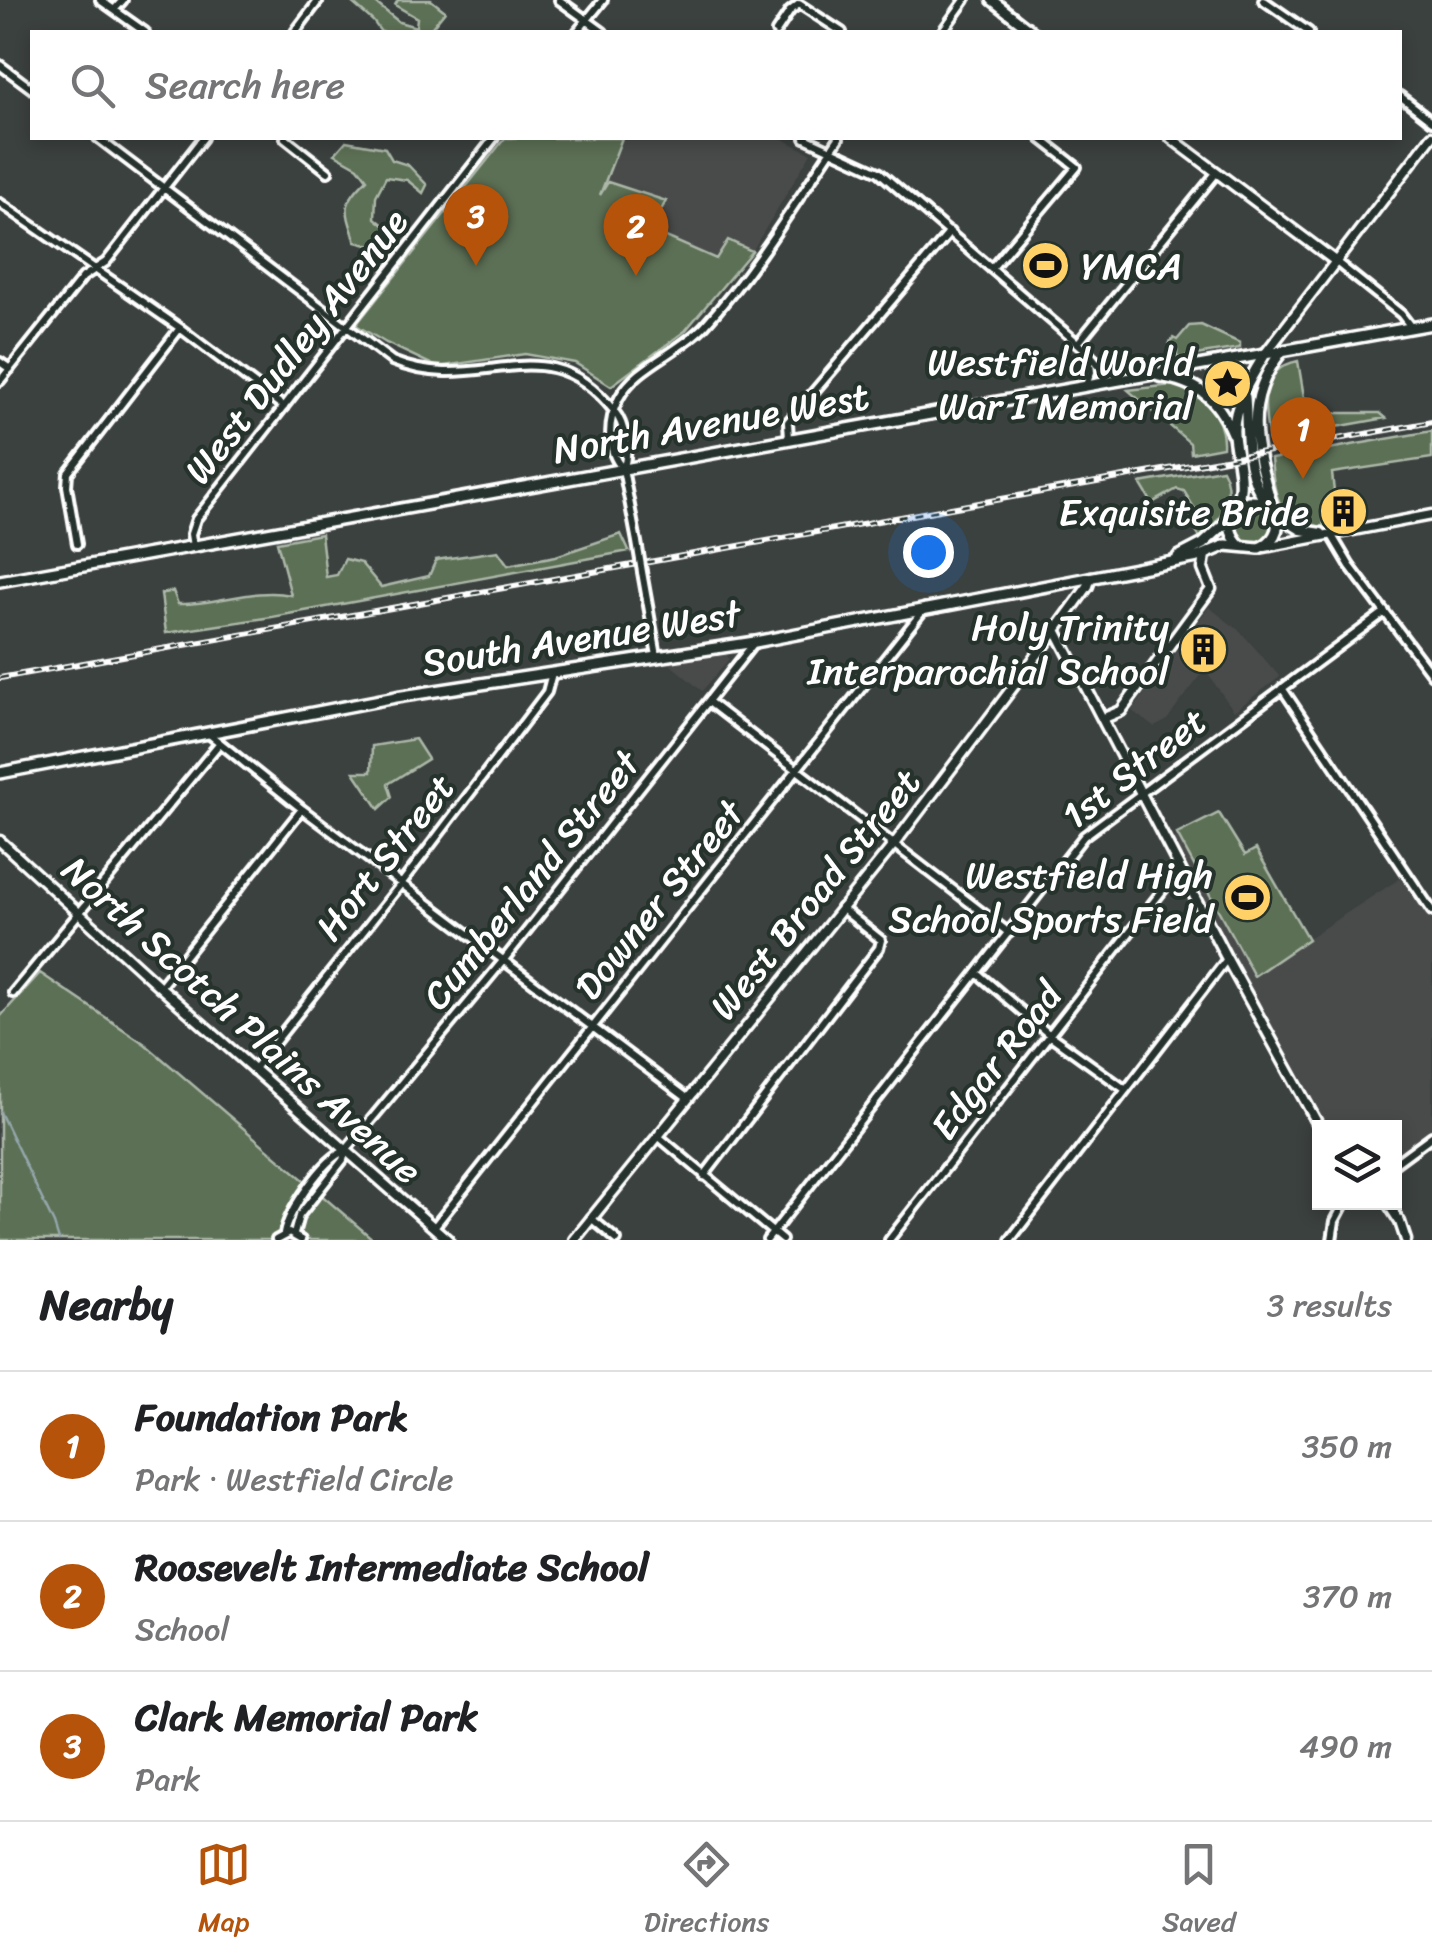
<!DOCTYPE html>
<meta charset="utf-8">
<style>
body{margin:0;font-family:Sriracha,sans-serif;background:#f2f2f2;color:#202124}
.controls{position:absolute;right:30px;bottom:30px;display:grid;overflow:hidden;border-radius:0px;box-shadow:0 5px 15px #0003}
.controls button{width:90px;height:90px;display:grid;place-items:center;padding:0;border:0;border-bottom:2px solid #e0e0e0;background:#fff;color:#202124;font:50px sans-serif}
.you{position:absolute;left:928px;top:552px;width:35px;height:35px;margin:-25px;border:8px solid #fff;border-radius:50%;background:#1a73e8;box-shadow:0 0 0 15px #1a73e833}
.badge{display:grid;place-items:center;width:65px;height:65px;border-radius:50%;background:#b45309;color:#fff;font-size:32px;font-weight:700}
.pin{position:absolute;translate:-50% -82px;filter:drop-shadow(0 2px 5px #0008)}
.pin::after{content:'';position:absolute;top:52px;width:35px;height:30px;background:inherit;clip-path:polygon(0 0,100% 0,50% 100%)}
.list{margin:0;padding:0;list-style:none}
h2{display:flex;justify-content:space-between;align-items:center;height:130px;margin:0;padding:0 40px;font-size:42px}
h2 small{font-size:32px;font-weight:400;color:#757577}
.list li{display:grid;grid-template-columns:65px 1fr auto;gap:30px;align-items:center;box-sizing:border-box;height:150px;padding:0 40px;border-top:2px solid #e0e0e0}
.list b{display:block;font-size:38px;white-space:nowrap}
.list p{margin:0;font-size:32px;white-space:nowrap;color:#757577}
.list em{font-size:32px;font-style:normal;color:#757577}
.icon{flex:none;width:55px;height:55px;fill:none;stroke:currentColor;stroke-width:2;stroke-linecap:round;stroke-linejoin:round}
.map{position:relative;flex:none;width:1432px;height:1240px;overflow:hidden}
.search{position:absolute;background:#fff;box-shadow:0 5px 15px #0003;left:30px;right:30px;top:30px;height:110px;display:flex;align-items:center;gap:25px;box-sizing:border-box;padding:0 35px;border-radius:0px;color:#757577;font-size:38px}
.sheet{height:580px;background:#fff}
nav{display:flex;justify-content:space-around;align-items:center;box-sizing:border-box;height:140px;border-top:2px solid #e0e0e0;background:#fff;font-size:28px;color:#757577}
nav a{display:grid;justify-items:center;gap:5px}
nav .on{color:#b45309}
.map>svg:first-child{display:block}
.built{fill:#494b4b}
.green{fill:#5b7054;stroke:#adb8aa;stroke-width:2.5}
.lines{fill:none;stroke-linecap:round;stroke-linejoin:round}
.stream{stroke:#95a7ac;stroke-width:2.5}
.minor-casing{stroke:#fff;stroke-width:14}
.tertiary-casing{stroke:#fff;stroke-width:15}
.secondary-casing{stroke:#fff;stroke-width:16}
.minor{stroke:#26332d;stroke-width:6}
.tertiary{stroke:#26332d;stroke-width:8}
.secondary{stroke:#26332d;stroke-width:9}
.rail-casing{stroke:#fff;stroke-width:6}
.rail{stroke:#26332d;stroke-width:2.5;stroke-dasharray:8;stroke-linecap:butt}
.minor-bridge-casing{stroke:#fff;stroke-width:14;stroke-linecap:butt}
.minor-bridge{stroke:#26332d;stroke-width:6}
.labels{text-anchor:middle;stroke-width:8;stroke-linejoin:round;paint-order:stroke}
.poi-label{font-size:38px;fill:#fff;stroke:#26332d;text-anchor:end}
.street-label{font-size:38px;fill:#fff;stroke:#26332d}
</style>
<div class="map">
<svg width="1432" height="1240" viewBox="0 0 1432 1240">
<rect width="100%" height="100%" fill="#3b413f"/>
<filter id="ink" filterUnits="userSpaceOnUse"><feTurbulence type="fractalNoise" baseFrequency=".01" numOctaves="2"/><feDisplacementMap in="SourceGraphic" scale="20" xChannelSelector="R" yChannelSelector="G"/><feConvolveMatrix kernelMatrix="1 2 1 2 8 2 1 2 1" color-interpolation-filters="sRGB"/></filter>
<g filter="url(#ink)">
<path class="built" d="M622,138H781L811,153L752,251L685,331L611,386L575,363L525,354L595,207Z
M1209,607L1241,632L1280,677L1234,711L1205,670L1166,721L1154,727L1132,711Z
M723,649L729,659L702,691L666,661Z
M1219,813L1245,855L1256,849L1308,938L1407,874L1432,910V1136L1395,1164L1394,1128L1320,1127L1168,841Z"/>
<path class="green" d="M349,0H372L399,22L416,27L417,18L395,5L398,0H431L445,11L428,32H381L373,21Z
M505,138H622L600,195L608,182L666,201L650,230L716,259L728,240L752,251L685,331L611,386L575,363L525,354L437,367L386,343L356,325Z
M346,141L385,148L392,160L408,165L427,185L423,193L407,180L386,177L376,196L375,218L396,235L387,250L356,242C345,209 341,204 367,179L358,167L335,154Z
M1201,325L1240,343V348L1177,358V349L1169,343L1173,338L1177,340L1189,326Z
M1298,361L1306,409L1317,413H1380L1386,418L1269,439C1263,408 1258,369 1298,361Z
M1172,385C1201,392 1225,416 1223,447L1191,453L1190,443L1128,390Z
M1432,431V458L1332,473L1337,521H1324L1323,527C1278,520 1275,501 1271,459Z
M1222,469C1236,495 1222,521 1200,538L1188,519L1196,511L1184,491L1177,489L1152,503L1140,483Z
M1235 524a19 19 0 1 1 38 0a19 19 0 1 1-38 0Z
M321,534L326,577L337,575L345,559L361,563L381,587L429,576L436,560L498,551L508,565L556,556L621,534L629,551L272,617L166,633L161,594L173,591L178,604C216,605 254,587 291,595L277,542Z
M415,739L428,759L388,784L392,797L379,809L354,772H371L372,746Z
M1219,813L1245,855L1256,849L1308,939L1254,976L1177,834Z
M40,973L145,1044L374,1240H0V1017Z"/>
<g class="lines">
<path class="stream" d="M0,1112L54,1224L59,1240"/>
<defs>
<path id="minor" d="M100,0L145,32
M559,0L603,32
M1263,0L1309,32
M114,10L123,0
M295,32L319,0
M577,32L603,0
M776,32L790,11L799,4L842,32
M942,32L965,0
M0,65L32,89
M1400,96L1432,121
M98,138L392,361C482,398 544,322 614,411C625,424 630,453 623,469
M285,138L328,172
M805,138L879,172L1089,353L1103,370L1105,383
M0,203L180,328L284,407
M1335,261L1401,314L1411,327
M991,269L1077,167L1040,138
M1078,343L1217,172
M0,362L10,369
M0,381L83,277L106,262L203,138
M1086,385L1091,372L1089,354
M789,439L788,422L950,232
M1331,534L1350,566L1432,675
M637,542L623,469C605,450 608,419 619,398C636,366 679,353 705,325C756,269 797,200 839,138
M77,544L67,486L68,473L180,328
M193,546L191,534L196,519L494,138
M642,572L657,656
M1282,688L1432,911
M709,702L1009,933
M209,734L302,809L687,1098
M977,973L1051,1036L1126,1090
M160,987L302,809
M13,993L218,745
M253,1070L401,884L547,692L552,673
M658,1136L782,1240
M1394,1164L1432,1136
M704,1176L879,948L881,940L841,908
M591,1218L617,1240
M434,1227L925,608
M284,1234C288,1211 324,1158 345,1151
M294,1234L299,1216L343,1160L346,1150L503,961L754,643
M276,1240L289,1233L301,1240
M767,1240L1084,836L1385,612
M889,1240L1180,868
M1010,1240L1227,959
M1332,1240L1335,1221L1345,1202"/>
<path id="tertiary" d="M992,0L1033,32
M1171,138L1335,261
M1265,354L1432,136
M1277,515L1301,530L1321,533
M1265,547L1432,515
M1056,630L1227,959L1320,1128
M1104,718L1121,711L1211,589L1203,569L1205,555
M0,841L160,987L448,1240
M1387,1202L1400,1222L1406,1240
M574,1240L895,843L1056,630L1088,586L1091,577"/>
<path id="secondary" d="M1159,376C1197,382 1217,397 1232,433
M1245,397C1248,434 1243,472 1267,504
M1272,506C1255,448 1241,402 1282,351
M1241,546C1219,526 1238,512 1240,489C1242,470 1235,452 1234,434C1232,407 1251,377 1265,354
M1178,557L1203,544L1229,520
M0,581L1432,324
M0,773L396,697L755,642L1198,557L1226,545L1259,548C1289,536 1280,499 1248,501L1234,510"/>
</defs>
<use href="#minor" class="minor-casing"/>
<use href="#tertiary" class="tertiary-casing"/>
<use href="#secondary" class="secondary-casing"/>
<use href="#minor" class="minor"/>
<use href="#tertiary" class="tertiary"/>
<use href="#secondary" class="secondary"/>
<defs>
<path id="rail" d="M0,678L1432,422"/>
</defs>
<use href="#rail" class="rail-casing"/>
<use href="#rail" class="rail"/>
<defs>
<path id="minor-bridge" d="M637,542L642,572"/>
</defs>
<use href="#minor-bridge" class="minor-bridge-casing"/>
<use href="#minor-bridge" class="minor-bridge"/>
</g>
</g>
<defs>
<symbol id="stadium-disc" viewBox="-11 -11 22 22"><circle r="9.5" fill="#ffd166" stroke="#26332d"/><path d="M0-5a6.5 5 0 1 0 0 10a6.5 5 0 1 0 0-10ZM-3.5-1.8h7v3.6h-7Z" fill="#111"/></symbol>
<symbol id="sight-disc" viewBox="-11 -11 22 22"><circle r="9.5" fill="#ffd166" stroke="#26332d"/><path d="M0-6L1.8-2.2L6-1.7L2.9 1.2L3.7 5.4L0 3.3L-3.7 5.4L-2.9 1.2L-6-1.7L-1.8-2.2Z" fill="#111"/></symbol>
<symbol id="building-disc" viewBox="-11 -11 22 22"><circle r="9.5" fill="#ffd166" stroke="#26332d"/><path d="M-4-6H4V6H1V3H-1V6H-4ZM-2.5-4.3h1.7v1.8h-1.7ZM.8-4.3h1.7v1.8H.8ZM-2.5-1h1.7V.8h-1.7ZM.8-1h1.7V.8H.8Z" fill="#111"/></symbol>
</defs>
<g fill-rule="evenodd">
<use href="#stadium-disc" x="1018" y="238" width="55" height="55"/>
<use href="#sight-disc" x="1200" y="356" width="55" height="55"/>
<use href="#building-disc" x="1316" y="484" width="55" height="55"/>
<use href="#building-disc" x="1176" y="622" width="55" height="55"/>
<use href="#stadium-disc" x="1220" y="870" width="55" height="55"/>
</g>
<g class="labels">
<g class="poi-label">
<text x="1081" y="279" text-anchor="start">YMCA</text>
<text x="1193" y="375">Westfield World<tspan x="1193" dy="44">War I Memorial</tspan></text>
<text x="1309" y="525">Exquisite Bride</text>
<text x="1169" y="640">Holy Trinity<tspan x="1169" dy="44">Interparochial School</tspan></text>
<text x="1213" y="888">Westfield High<tspan x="1213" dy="44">School Sports Field</tspan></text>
</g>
<g class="street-label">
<text transform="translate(296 346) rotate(-52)" y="13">West Dudley Avenue</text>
<text transform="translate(711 423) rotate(-10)" y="13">North Avenue West</text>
<text transform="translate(581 638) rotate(-9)" y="13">South Avenue West</text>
<text transform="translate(1134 768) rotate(-38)" y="13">1st Street</text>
<text transform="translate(385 857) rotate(-52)" y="13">Hort Street</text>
<text transform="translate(531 880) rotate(-51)" y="13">Cumberland Street</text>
<text transform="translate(815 894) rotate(-51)" y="13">West Broad Street</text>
<text transform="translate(659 900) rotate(-51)" y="13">Downer Street</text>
<text transform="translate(242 1020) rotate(42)" y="13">North Scotch Plains Avenue</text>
<text transform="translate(996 1061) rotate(-52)" y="13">Edgar Road</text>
</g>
</g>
</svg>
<div class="controls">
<button><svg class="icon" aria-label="layers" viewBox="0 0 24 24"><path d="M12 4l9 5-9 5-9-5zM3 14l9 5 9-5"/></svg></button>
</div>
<div class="you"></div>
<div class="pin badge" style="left:1303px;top:479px">1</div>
<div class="pin badge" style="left:636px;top:276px">2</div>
<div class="pin badge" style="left:476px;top:266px">3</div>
<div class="search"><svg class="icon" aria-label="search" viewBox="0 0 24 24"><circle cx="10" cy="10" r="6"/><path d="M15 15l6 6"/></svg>Search here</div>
</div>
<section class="sheet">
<h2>Nearby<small>3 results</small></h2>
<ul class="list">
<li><span class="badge">1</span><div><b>Foundation Park</b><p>Park · Westfield Circle</p></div><em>350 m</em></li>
<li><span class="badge">2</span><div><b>Roosevelt Intermediate School</b><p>School</p></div><em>370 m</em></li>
<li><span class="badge">3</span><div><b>Clark Memorial Park</b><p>Park</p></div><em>490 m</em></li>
</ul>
</section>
<nav>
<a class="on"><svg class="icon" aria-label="map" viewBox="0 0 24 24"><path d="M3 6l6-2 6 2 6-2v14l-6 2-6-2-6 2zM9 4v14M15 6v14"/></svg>Map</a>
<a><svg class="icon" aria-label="directions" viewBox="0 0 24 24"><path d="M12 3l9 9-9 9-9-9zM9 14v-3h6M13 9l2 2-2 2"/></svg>Directions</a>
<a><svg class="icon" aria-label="saved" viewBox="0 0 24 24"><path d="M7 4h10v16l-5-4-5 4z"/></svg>Saved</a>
</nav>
